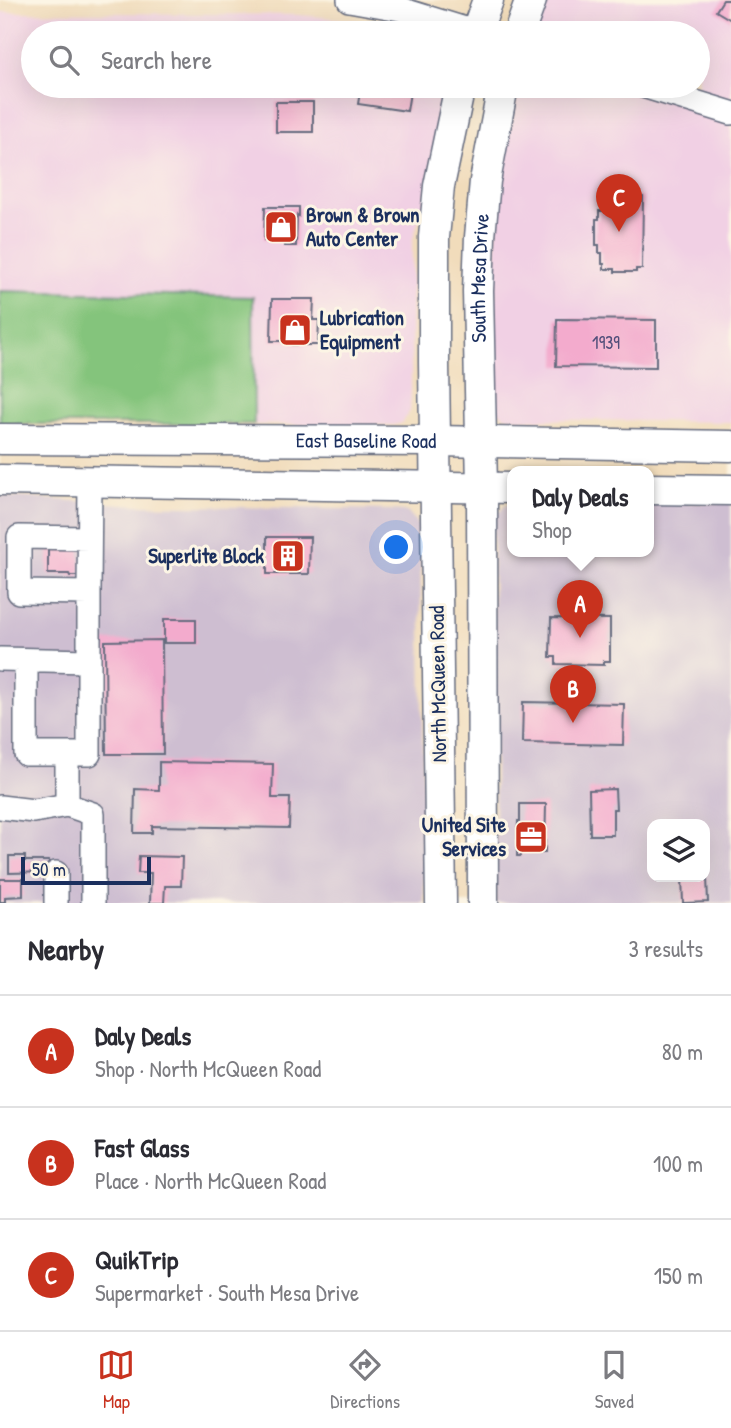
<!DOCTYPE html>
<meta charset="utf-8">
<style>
body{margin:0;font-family:"Patrick Hand",sans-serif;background:#f2f2f3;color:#2b2b33}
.controls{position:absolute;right:21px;bottom:21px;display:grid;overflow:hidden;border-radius:14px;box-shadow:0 7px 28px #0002}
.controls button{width:63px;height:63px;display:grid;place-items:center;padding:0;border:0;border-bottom:2px solid #e1e1e2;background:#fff;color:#2b2b33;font:35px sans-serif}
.scale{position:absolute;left:21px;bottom:18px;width:130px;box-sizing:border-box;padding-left:7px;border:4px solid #1b2f5e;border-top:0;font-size:19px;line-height:24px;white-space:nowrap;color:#1b2f5e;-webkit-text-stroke:5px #fcf5e5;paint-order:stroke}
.you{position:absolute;left:397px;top:548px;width:24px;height:24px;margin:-18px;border:5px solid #fff;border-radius:50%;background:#1a73e8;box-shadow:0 0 0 10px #1a73e833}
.badge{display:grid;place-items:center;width:46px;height:46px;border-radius:50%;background:#c8321e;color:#fff;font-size:23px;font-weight:700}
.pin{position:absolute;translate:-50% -58px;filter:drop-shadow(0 2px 4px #0008)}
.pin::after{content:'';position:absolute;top:37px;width:24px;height:21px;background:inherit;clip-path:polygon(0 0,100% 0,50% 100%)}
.popup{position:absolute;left:507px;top:466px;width:147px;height:91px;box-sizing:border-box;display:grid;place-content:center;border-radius:14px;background:#fff;filter:drop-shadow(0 2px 5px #0005);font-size:23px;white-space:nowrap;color:#7c7c81}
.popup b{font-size:26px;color:#2b2b33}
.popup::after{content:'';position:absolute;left:50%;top:100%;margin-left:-14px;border:14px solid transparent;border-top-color:#fff}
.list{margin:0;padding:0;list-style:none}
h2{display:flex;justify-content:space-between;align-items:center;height:91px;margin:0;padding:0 28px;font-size:30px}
h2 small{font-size:23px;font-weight:400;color:#7c7c81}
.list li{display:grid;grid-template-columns:46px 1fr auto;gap:21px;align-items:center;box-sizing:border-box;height:112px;padding:0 28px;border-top:2px solid #e1e1e2}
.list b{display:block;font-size:26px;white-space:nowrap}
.list p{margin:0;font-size:23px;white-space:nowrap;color:#7c7c81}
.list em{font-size:23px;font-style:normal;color:#7c7c81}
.icon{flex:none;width:38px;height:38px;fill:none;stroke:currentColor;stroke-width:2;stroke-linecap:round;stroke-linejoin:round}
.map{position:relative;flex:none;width:731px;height:903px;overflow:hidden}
.search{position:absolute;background:#fff;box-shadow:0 7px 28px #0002;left:21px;right:21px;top:21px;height:77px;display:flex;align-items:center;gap:18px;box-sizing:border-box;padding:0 24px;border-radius:38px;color:#7c7c81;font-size:26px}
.sheet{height:427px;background:#fff}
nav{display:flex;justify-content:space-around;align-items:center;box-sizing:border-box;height:98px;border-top:2px solid #e1e1e2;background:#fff;font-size:19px;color:#7c7c81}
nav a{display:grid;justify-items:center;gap:4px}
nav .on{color:#c8321e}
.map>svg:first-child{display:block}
.built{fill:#f1d0e4}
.industrial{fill:#cebed1;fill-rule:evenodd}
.green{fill:#84c47c;stroke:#507a6d;stroke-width:2}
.building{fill:#f3abcd}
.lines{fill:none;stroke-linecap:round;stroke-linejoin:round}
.minor-casing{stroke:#666c7f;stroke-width:26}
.major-casing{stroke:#666c7f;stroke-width:33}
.minor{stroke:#fff;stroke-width:23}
.major{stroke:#fff;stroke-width:30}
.labels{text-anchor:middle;stroke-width:6;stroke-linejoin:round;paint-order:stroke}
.number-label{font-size:18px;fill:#514e7a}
.poi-label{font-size:21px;font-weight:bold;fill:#1b2f5e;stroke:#fcf5e5;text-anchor:start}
.street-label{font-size:21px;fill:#1b2f5e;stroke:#fcf5e5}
</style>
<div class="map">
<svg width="731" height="903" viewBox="0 0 731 903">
<rect width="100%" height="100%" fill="#fcf5e5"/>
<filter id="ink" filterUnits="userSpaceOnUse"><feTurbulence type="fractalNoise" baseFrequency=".0143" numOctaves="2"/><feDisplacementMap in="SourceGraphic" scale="14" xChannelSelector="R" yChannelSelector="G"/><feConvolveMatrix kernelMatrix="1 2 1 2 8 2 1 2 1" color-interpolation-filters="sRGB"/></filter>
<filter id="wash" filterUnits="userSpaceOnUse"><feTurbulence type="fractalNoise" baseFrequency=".00686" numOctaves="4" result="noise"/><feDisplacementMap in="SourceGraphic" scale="28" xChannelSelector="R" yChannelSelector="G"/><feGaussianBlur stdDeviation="1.57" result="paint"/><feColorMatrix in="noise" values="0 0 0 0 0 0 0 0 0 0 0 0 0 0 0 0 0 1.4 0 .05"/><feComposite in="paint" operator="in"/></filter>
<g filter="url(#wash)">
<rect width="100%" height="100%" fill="#f1dcbb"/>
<path class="built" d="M547,0H731V422L522,419L506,417L500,413L496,407L494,402L496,240L507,143L520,86H698V33H535Z
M0,12L298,15L363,21L421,33H33V86H446L425,199L412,242L411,391L410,411L402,423L393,425L0,424Z"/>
<path class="industrial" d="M0,496L136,505L390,510L403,511L409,513L420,528L424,903H0Z
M512,503V552H648V503H731V903H496L493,529L497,514L505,506ZM652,824H705V877H652Z"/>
<path class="green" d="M0,291L253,297L254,424H0Z"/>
<g id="blocks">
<path class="building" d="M723,0H731V20L716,11Z
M326,86H411L407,111L358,104L360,92L325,87Z
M276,102H313V132H276Z
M618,194H636V197H643L642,269H636V272H615V269H604V264H602V253H599V245H596V219H599V211H604L606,196H618Z
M265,207H299V216L297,215L296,246H285V239L264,240Z
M272,299H314L313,320H319L318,345H292V341H271Z
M557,319L656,320V367L556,366Z
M267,537H310L309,574H267Z
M48,547L80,548V576H70L69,574H48Z
M551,618L610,619V661H604V665L556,664V657H550Z
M164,619H196V643H164Z
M162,640L163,754H106L105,641Z
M523,702L624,704L623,745L522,743Z
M159,762L273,764L272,798H290L289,828L152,826V833H134L135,789L159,790Z
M615,789L616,809H613V835H590L589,790Z
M520,804H546L545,853H521V856H517L518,821H520Z
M9,856H25V861H49V872L9,873Z
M139,856L182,857L181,886H165L164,903H150L151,873H138Z
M682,877H707L708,902L683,903Z
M0,879H23V896L5,897V902H0Z"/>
</g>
</g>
<g filter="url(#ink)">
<use href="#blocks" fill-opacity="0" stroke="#666c7f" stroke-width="2"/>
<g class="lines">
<defs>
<path id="minor" d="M349,0L400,9L478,33
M643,86L731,113
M89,538L19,537V592L89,593L90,481
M0,659L89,661
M26,660V754H89V593
M67,805L93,814V903
M0,807L34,811L67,805V754
M56,873V903"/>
<g id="major">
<path d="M476,33L488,0"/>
<path d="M519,33L531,0"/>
<path id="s1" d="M0,439L435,441L731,446"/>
<path d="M0,480L512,488"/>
<path d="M648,489L731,490"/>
<path d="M441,903L434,362V237L439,186L460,86"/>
<path id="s2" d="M483,903L482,488L478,291L480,237L485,181L503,86"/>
</g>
</defs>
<use href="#minor" class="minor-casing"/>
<use href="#major" class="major-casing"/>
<use href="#minor" class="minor"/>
<use href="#major" class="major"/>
</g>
</g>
<defs>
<symbol id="shop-square" viewBox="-11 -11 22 22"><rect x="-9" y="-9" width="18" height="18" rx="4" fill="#c8321e" stroke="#fcf5e5"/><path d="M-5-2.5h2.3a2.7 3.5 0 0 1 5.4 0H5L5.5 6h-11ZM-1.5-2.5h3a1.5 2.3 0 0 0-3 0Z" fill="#fff"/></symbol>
<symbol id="building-square" viewBox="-11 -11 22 22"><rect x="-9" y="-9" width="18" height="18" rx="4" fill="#c8321e" stroke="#fcf5e5"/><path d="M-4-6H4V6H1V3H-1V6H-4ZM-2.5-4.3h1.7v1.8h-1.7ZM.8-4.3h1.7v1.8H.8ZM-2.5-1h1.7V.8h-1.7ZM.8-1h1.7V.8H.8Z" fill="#fff"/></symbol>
<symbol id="office-square" viewBox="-11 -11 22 22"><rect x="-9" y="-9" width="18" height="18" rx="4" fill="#c8321e" stroke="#fcf5e5"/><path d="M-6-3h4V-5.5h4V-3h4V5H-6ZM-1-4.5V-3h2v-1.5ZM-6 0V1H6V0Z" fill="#fff"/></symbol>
</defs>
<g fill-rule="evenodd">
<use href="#shop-square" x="262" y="208" width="38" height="38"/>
<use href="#shop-square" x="276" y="311" width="38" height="38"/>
<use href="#building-square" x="269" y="537" width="38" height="38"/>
<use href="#office-square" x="512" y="818" width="38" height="38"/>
</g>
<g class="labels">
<g class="number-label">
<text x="606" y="349">1939</text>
</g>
<g class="poi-label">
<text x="306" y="222">Brown &amp; Brown<tspan x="306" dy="24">Auto Center</tspan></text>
<text x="320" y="325">Lubrication<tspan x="320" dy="24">Equipment</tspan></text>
<text x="264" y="563" text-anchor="end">Superlite Block</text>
<text x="506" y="832" text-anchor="end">United Site<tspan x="506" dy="24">Services</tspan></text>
</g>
<g class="street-label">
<text dy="7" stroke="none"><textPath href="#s2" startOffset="625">South Mesa Drive</textPath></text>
<text dy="7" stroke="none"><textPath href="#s1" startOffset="366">East Baseline Road</textPath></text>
<text transform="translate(438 684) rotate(-91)" y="7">North McQueen Road</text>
</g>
</g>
</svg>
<div class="controls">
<button><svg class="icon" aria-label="layers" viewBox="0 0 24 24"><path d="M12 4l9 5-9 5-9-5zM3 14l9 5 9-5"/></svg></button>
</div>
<div class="scale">50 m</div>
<div class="you"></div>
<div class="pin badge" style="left:580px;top:638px">A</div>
<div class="popup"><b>Daly Deals</b>Shop</div>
<div class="pin badge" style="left:573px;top:723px">B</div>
<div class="pin badge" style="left:619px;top:232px">C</div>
<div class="search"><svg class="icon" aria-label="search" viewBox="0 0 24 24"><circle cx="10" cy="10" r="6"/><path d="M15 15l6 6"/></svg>Search here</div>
</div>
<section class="sheet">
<h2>Nearby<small>3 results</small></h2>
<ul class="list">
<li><span class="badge">A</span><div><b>Daly Deals</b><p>Shop · North McQueen Road</p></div><em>80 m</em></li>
<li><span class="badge">B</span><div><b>Fast Glass</b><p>Place · North McQueen Road</p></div><em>100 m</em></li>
<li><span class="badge">C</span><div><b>QuikTrip</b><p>Supermarket · South Mesa Drive</p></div><em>150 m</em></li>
</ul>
</section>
<nav>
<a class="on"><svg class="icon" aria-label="map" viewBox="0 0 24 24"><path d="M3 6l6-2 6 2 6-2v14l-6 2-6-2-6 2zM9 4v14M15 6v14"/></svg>Map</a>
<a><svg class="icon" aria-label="directions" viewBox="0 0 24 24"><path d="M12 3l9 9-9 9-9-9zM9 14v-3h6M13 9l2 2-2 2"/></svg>Directions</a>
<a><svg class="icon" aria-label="saved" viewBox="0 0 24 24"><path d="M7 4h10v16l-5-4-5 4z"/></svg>Saved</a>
</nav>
